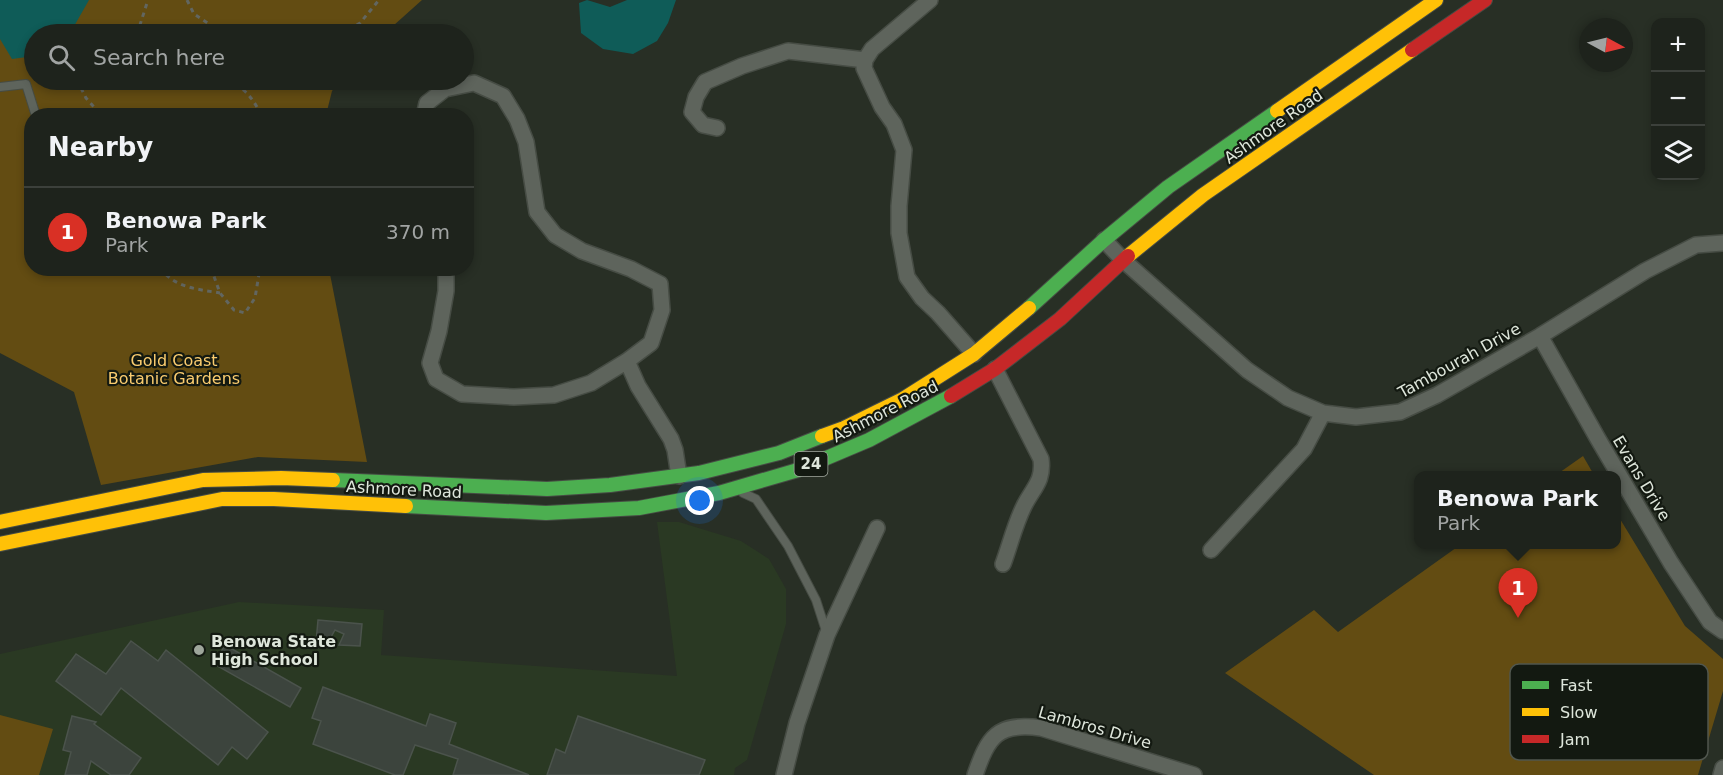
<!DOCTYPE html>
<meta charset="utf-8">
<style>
body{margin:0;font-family:"DejaVu Sans",sans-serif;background:#262b25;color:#f1f3f6}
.controls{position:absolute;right:18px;top:18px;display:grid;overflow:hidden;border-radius:12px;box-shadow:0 3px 9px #0003}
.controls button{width:54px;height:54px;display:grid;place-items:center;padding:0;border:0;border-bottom:2px solid #3c403b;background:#1e231c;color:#f1f3f6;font:30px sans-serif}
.compass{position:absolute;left:1579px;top:18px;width:54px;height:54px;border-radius:50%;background:#1e231c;box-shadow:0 3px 9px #0003;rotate:97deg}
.you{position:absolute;left:700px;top:501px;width:21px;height:21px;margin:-15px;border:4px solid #fff;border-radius:50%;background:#1a73e8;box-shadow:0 0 0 9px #1a73e833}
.badge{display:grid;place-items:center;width:39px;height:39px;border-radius:50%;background:#d93025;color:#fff;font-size:20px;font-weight:700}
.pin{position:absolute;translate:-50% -50px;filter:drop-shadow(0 2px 3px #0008)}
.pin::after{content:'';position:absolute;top:32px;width:21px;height:18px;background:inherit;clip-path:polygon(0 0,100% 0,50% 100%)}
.popup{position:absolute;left:1414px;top:471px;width:207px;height:78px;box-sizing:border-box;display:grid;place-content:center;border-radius:12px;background:#1e231c;filter:drop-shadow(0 2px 4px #0005);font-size:20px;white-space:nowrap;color:#a1a4a3}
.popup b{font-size:22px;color:#f1f3f6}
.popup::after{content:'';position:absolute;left:50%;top:100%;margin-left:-12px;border:12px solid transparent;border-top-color:#1e231c}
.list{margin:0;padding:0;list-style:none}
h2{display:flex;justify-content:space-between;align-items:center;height:78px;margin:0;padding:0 24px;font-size:26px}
h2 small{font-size:20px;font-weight:400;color:#a1a4a3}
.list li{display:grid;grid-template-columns:39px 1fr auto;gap:18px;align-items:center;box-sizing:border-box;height:90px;padding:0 24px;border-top:2px solid #3c403b}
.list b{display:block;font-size:22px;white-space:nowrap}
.list p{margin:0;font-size:20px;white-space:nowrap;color:#a1a4a3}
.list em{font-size:20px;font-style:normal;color:#a1a4a3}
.icon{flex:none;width:33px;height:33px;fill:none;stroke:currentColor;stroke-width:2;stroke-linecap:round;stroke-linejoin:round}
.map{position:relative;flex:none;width:1723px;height:775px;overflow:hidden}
.search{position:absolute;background:#1e231c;box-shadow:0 3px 9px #0003;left:24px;top:24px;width:450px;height:66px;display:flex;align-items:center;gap:15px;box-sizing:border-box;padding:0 21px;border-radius:33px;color:#a1a4a3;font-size:22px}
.panel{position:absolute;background:#1e231c;box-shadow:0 3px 9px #0003;left:24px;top:108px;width:450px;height:168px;border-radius:24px}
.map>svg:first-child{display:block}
.built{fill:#2a3923}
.green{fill:#634c12}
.water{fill:#0f5c58}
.building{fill:#3c443d;stroke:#4b534c;stroke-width:1.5}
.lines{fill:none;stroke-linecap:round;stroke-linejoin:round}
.lane-casing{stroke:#464c44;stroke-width:10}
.street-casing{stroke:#464c44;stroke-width:18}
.fast-casing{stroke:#464c44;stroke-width:16}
.slow-casing{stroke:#464c44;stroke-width:16}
.jam-casing{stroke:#464c44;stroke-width:16}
.path{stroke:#626660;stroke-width:3;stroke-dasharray:4.5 4.5;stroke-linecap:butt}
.lane{stroke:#5e645c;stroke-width:8}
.street{stroke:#5e645c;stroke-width:15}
.fast{stroke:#4caf50;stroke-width:14}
.slow{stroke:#ffc107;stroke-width:14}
.jam{stroke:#c62828;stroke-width:14}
.poi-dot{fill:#9ea69b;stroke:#131911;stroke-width:2}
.labels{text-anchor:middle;stroke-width:4.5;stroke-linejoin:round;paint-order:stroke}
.shield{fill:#131911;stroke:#a1a89e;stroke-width:1.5}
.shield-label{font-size:15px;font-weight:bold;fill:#dee6db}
.street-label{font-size:16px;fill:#dee6db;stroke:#131911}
.park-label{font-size:16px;fill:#facc6f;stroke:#131911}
.poi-label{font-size:16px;font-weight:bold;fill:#dee6db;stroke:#131911;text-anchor:start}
.key{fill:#131911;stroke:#50564e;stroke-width:1.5}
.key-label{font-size:16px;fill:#dee6db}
</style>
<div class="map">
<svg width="1723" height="775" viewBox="0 0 1723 775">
<rect width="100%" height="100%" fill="#282f25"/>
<path class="built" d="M657,522H679L741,541L769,559L786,589V624L747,760L735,768L734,775H0V654L239,602L384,610L381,655L677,676Z"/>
<path class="green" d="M0,0H422L384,34H34V80H341L332,91L326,115L32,116V268L329,269L367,462L258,457L101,485L74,392L0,353Z
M1583,456L1594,475H1556Z
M1617,514L1685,626L1723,659V691L1698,775H1374L1225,673L1314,610L1338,632L1460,545L1617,544Z
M0,715L53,729L39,775H0Z"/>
<path class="water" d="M0,0H89L73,28L67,34H34V56L12,59L0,39Z
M587,0L610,7L627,0H676L668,23L657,41L633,54L603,49L581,33L579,3Z"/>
<path class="building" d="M318,620L362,624L360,646L339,645L344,634L335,630L327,644L316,643Z
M131,641L158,661L166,650L268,732L247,759L232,747L218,765L121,688L101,715L56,681L76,654L106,674Z
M225,645L301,688L290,707L214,664Z
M323,687L426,726L430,714L456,723L449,744L529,775H453L458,759L415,745L403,775H395L313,744L321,721L312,718Z
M72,716L96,722L94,724L141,758L129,775H111L91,761L87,775H65L71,752L63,750Z
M578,716L705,760L699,775H547L556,749L565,753Z"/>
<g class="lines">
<defs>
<path id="lane" d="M0,87L26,84L36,116
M743,493L756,499L788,546L816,600L827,634"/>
<path id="street" d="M930,0L872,49L865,60L864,68L882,107L894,124L904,150L899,206V233L907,277L922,298L938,313L974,354
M424,116L427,103L445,89L474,83L503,96L517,119L526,142L537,212L555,235L582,251L631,269L660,284L662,310L651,343L627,361L591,383L554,395L514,397L462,394L436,379L430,363L439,331L446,291V268
M717,128L703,125L692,112L696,97L705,82L742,66L788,51L865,60
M1104,240L1123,260L1247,370L1288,398L1323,413L1356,417L1400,412L1437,395L1540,336L1645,271L1696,245L1723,243
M1540,336L1598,439L1671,563L1710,622L1723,631
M627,361L638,386L671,439L675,450L679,476
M995,369L1041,459C1044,481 1033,488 1024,506C1015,524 1010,545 1003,564
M1211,550L1304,449L1323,413
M784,775L797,723L827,635L877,528
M975,775C988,737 997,722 1041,728L1194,775
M1721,775L1723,768"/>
<path id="fast" d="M1029,308L1104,240L1168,187L1277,111
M333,480L547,489L610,485L699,473L779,453L822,436
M406,506L546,513L639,508L719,493L798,470L869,440L951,396"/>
<path id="slow" d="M1277,111L1436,0
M1128,256L1203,195L1412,50
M822,436L844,428L903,399L974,354L1029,308
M0,522L203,480L281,478L333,480
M0,544L222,499H274L406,506"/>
<path id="jam" d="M1412,50L1485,0
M951,396L995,369L1060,319L1128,256"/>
</defs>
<use href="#lane" class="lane-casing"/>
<use href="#street" class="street-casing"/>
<use href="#fast" class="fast-casing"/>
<use href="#slow" class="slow-casing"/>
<use href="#jam" class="jam-casing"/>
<path class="path" d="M187,0L194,14L224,34
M137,34L148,0
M341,34L360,23L379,0
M77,80L86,98L102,116
M152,80L172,83L193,80
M218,80C243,84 250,94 262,116
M160,268C175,288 197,289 220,293
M211,268L220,293L234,310L245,313L255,298L260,268"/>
<use href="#lane" class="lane"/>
<use href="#street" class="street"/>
<use href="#fast" class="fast"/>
<use href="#slow" class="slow"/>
<use href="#jam" class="jam"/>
</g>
<circle class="poi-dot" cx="199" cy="650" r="6"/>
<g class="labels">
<rect class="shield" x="794.5" y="452" width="33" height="24" rx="4.5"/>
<g class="shield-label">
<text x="811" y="469">24</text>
</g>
<g class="street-label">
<text transform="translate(1273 126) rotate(-35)" y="6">Ashmore Road</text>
<text transform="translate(1459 360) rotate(-29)" y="6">Tambourah Drive</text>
<text transform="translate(885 411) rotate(-27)" y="6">Ashmore Road</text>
<text transform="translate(1642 478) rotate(59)" y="6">Evans Drive</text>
<text transform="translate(404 489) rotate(3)" y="6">Ashmore Road</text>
<text transform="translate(1095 727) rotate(16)" y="6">Lambros Drive</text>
</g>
<g class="park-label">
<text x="174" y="366">Gold Coast<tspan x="174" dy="18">Botanic Gardens</tspan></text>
</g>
<g class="poi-label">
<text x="211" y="647">Benowa State<tspan x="211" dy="18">High School</tspan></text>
</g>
</g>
<rect x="1510" y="664" width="198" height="96" rx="9" class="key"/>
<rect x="1522" y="681" width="27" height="8" fill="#4caf50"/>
<rect x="1522" y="708" width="27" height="8" fill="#ffc107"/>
<rect x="1522" y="735" width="27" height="8" fill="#c62828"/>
<g class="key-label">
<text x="1560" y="691">Fast</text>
<text x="1560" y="718">Slow</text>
<text x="1560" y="745">Jam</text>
</g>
</svg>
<div class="controls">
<button>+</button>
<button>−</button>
<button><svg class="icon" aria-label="layers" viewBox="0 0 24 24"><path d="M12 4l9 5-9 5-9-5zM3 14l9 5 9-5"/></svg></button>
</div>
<svg class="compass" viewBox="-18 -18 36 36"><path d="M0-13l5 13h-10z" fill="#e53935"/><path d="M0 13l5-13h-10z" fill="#a1a4a3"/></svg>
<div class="you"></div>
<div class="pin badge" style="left:1518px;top:618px">1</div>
<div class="popup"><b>Benowa Park</b>Park</div>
<div class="search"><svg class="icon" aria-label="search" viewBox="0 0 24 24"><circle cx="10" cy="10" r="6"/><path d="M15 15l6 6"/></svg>Search here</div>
<section class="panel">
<h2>Nearby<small></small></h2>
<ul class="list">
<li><span class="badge">1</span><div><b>Benowa Park</b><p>Park</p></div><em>370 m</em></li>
</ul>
</section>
</div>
